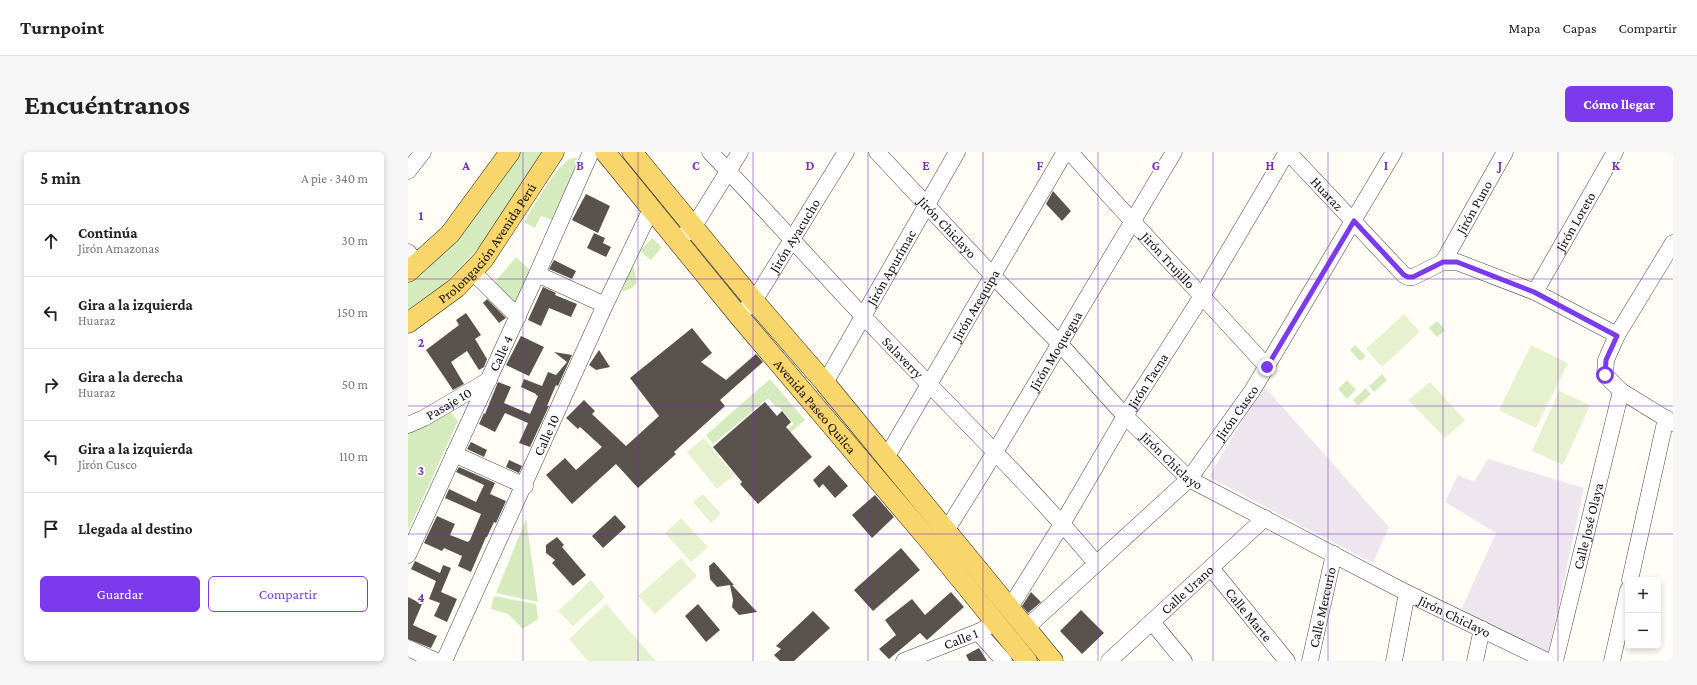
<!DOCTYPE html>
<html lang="es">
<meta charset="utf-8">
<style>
body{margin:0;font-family:"Crimson Pro",serif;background:#f6f6f6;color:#222}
.controls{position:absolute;right:12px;bottom:12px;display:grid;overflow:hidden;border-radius:6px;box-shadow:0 2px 6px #0003}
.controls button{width:36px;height:36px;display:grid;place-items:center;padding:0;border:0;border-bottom:1px solid #e0e0e0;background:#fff;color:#222;font:20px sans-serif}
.stop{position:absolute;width:12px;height:12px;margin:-9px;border:3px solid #7c3aed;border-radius:50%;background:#fff}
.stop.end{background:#7c3aed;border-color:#fff;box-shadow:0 1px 4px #0008}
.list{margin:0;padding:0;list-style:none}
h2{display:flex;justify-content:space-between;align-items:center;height:52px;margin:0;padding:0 16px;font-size:17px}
h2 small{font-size:13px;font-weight:400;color:#767676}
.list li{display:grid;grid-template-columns:26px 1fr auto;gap:12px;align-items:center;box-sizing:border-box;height:72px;padding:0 16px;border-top:1px solid #e0e0e0}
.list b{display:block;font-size:15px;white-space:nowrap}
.list p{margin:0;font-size:13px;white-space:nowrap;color:#767676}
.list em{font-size:13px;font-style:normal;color:#767676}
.actions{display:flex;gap:8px;padding:12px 16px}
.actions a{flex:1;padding:9px 0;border:1px solid #7c3aed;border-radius:6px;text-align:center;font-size:14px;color:#7c3aed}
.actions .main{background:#7c3aed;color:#fff}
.icon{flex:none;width:22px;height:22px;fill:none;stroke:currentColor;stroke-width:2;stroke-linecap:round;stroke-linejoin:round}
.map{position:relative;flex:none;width:1265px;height:509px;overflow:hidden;border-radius:6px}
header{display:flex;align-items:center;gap:24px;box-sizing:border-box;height:56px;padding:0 20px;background:#fff;border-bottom:1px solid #e0e0e0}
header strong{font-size:19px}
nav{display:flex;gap:22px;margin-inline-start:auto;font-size:14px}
.intro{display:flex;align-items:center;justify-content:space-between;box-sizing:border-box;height:96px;padding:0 24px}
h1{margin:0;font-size:28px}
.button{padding:10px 18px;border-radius:6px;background:#7c3aed;color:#fff;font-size:14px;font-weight:700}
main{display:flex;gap:24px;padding:0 24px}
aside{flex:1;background:#fff;border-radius:6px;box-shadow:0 2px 6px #0003}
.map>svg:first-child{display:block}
.industrial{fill:#eee6ef}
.green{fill:#d5ebbd}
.pitch{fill:#e6f2cf}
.building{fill:#5a524d}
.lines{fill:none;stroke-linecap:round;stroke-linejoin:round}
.minor-casing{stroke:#444;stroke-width:17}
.major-casing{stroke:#222;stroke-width:21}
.minor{stroke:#fff;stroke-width:16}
.major{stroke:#f9d66b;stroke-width:20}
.route{stroke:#7c3aed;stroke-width:5}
.grid{fill:none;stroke:#7b2cbf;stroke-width:1;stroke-opacity:0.55}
.labels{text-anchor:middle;stroke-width:4;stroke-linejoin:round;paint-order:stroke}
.street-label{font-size:14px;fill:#111;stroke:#fff}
.grid-label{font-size:13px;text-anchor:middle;font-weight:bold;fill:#7b2cbf;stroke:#fff;stroke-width:4;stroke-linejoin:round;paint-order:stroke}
</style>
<header>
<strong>Turnpoint</strong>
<nav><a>Mapa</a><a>Capas</a><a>Compartir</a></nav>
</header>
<div class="intro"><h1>Encuéntranos</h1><a class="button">Cómo llegar</a></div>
<main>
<aside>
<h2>5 min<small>A pie · 340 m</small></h2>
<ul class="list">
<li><svg class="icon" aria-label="ahead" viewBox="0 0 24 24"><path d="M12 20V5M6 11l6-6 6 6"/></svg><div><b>Continúa</b><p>Jirón Amazonas</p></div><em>30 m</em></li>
<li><svg class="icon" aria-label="left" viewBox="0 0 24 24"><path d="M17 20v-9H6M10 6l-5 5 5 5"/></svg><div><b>Gira a la izquierda</b><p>Huaraz</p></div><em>150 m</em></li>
<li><svg class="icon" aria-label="right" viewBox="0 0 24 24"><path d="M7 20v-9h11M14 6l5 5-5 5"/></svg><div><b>Gira a la derecha</b><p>Huaraz</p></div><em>50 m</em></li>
<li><svg class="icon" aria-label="left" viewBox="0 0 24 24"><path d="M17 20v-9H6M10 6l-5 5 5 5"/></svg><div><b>Gira a la izquierda</b><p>Jirón Cusco</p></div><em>110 m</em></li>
<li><svg class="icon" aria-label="arrive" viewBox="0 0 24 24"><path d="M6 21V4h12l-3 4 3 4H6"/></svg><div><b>Llegada al destino</b></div></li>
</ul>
<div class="actions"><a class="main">Guardar</a><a>Compartir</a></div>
</aside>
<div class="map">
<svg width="1265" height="509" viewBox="0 0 1265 509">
<rect width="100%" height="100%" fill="#fffdf5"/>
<path class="industrial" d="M855,233L981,375L965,411L801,325Z
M1080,307L1176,336L1140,502L1053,458L1088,381L1037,350L1050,323L1066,330Z"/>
<path class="green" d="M110,0H138L98,67L24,145L0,160V129C43,93 83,50 110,0Z
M164,6H169V12L144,68L133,64L127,76L116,70C127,54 147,13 164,6Z
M244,86L254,95L243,108L232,99Z
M108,105L124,120L104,159L82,136Z
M223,116H226L229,131L224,136L214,140Z
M1029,169L1037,178L1029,185L1021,176Z
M947,193L958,204L952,209L942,198Z
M974,222L979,228L966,240L961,234Z
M362,227L397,268L342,316L339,312L386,272L371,255H368L360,246L305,292L298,283Z
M939,228L948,238L939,247L930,237Z
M958,236L963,242L950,254L945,248Z
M41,258L50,269L0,379V277Z
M118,367L130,450L88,441Z
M86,444L128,452L130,467L115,477L100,462L83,457Z"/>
<path class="pitch" d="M996,162L1012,180L974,215L958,197Z
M1123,193L1160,211L1128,276L1091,258Z
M1022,230L1057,268L1037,286L1000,248Z
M1151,239L1182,253L1155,313L1124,299Z
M296,286L326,323L309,337L279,300Z
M295,342L313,362L303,371L285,350Z
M273,366L300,395L283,410L257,381Z
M273,406L289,424L247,462L230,444Z
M183,428L197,445L165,474L150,459Z
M198,452L248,509H180L161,487Z"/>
<path class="building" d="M645,39L663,59L654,69L638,52Z
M178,42L202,54L190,81L164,68Z
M186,81L197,86L195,91L203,95L198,105L179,96Z
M146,108L168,119L164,127L141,117Z
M135,135L148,141L147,143L169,152L163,165L141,156L133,174L120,168Z
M79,147L98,166L91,171L75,151Z
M58,161L73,183L67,187L79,207L76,215L71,218L59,199L43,210L56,232L45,238L18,198L51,173L48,168Z
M284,176L304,201L293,210L318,228L348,202L355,210L312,248L317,254L266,300L268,302L230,336L208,312L164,352L138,323L157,306L168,318L194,295L172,275L170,277L158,266L176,248L187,259L184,262L218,294L251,264L222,226Z
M113,184L136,195L121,224L98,213Z
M191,198L202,215L188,218L181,213Z
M146,200L164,203L150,234L148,233L139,254H141L122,295L111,291L120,271L97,261L87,280L71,272L76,261L77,262L90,230L103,235L96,251L122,262L130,244L128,243V242L113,235L116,227L134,234L140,220L148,223L159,210Z
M357,250L369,264L374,259L383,270L378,275L404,305L350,352L332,332L334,330L305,295Z
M63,290L79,298L76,305L59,297Z
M101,308L114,314L111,321L98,315Z
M421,313L440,334L427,346L415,332L411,336L405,328Z
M51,315L87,331L82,342L98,349L88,371L86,370L79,385H78L63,420L50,414L54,404L36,396L34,399L16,391L29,364L47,372L42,383L60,390L62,388L73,362L37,346L41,337L68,350L76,333L48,320Z
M467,343L486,365L464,386L444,363Z
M207,363L218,375L195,396L184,384Z
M149,385L156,393L154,395L178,423L165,434L144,411L147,408L138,401V393Z
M493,396L512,418L465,459L446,438Z
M7,409L32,421L35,413L43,416L33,440L49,447L39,470L26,464L32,451L21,447L28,429L3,417Z
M306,410L326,433H324L349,460L331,463L324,455L325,448L322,433L309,435L302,427L301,414Z
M543,440L556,455L519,488L512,481L481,507L471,497L488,483L477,468L504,447L517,463Z
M623,440L633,450L620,461L614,454Z
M0,445L14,452L5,473L29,484L23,496L0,487Z
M290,452L312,478L298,490L277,464Z
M673,458L696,481L674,502L652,479Z
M405,459L422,476L386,509H372L366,503L373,497L368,494Z
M571,496L579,509H561L558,503Z"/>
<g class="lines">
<defs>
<g id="minor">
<path id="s1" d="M302,0C354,54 404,110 455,164C533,246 615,325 688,411"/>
<path id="s2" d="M469,0L585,124L652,192L717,264L781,327L999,441L1139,509"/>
<path id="s3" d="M662,0C726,73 794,143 859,215"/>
<path id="s4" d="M880,0L996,123L1000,125H1005L1035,110H1049L1127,140L1209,183"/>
<path d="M0,19L15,0"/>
<path d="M276,83L286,74L332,0"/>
<path d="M1265,91L1209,183L1198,208L1197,223L1213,239L1265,271"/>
<path d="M0,100L10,112"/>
<path id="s5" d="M1035,110L1097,0"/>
<path d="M64,119L110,165"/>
<path d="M129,122L197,153"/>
<path id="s6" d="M1127,140L1207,0"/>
<path id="s7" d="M339,156L346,149L438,0"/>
<path id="s8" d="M417,231L549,0"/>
<path id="s9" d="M0,273L16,266L81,228"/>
<path d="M46,302L117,334"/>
<path id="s10" d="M478,306L657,0"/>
<path id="s11" d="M531,386L538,379L587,300L766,0"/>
<path id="s12" d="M0,403L129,122L183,0"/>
<path id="s13" d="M803,416L879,509"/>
<path d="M1222,428L1258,266"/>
<path id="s14" d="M601,457L654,372L717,264L794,144L879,0"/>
<path d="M744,470L776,509"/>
<path id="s15" d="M617,477L781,327L844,239L986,0"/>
<path d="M570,480L596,509"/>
<path d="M0,496L28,509"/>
<path id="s16" d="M36,509L197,153L243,57"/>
<path id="s17" d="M496,509L570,480L587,471"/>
<path id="s18" d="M701,509L857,366"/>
<path id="s19" d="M902,509L926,402"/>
<path d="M986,509L999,441"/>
<path d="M1067,509L1074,477"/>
<path id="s20" d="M1147,509L1213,239"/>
<path d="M1204,509L1220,438"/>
</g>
<g id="major">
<path id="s21" d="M197,0L330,163L524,392L619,509"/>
<path d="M224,0L346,149L417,231L645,509"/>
<path d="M0,120L42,82L102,0"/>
<path id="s22" d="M0,171L48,136L75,108L146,0"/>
</g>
</defs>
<use href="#minor" class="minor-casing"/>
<use href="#major" class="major-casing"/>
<use href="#minor" class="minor"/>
<use href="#major" class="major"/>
</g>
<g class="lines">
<path class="route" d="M859,215L946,69L996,123L1000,125H1005L1035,110H1049L1126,140L1209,184L1198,208L1197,223"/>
</g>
<path class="grid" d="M115,0V509M230,0V509M345,0V509M460,0V509M575,0V509M690,0V509M805,0V509M920,0V509M1035,0V509M1150,0V509M0,127H1265M0,254H1265M0,382H1265"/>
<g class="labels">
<g class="street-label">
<text dy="5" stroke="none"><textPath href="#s4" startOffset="57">Huaraz</textPath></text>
<text dy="5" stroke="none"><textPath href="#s5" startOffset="63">Jirón Puno</textPath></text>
<text dy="5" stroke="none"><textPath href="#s6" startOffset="81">Jirón Loreto</textPath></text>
<text dy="5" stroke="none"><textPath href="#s2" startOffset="103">Jirón Chiclayo</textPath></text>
<text dy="5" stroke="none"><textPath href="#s7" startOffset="87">Jirón Ayacucho</textPath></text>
<text dy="5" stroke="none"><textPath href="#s22" startOffset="114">Prolongación Avenida Perú</textPath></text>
<text dy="5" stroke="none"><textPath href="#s3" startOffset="146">Jirón Trujillo</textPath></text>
<text dy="5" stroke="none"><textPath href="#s8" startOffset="133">Jirón Apurímac</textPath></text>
<text dy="5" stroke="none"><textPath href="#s10" startOffset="177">Jirón Arequipa</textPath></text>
<text dy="5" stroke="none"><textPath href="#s11" startOffset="221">Jirón Moquegua</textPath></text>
<text dy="5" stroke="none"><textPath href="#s12" startOffset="222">Calle 4</textPath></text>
<text dy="5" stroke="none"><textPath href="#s1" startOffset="282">Salaverry</textPath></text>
<text dy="5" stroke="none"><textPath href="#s14" startOffset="267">Jirón Tacna</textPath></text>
<text dy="5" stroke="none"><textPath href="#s9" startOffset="46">Pasaje 10</textPath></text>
<text dy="5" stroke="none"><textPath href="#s21" startOffset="330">Avenida Paseo Quilca</textPath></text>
<text dy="5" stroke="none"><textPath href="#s15" startOffset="304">Jirón Cusco</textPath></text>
<text dy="5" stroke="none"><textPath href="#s16" startOffset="248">Calle 10</textPath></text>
<text dy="5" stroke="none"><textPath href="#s2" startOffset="427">Jirón Chiclayo</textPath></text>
<text dy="5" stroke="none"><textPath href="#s20" startOffset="139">Calle José Olaya</textPath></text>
<text dy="5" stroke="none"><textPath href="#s18" startOffset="106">Calle Urano</textPath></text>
<text dy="5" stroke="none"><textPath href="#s19" startOffset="55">Calle Mercurio</textPath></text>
<text dy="5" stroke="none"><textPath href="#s13" startOffset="60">Calle Marte</textPath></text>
<text dy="5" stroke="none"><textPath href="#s2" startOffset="751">Jirón Chiclayo</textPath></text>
<text dy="5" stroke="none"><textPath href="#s17" startOffset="61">Calle 1</textPath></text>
</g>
</g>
<g class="grid-label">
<text x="58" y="18">A</text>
<text x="172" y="18">B</text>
<text x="288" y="18">C</text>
<text x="402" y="18">D</text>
<text x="518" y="18">E</text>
<text x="632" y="18">F</text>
<text x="748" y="18">G</text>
<text x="862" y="18">H</text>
<text x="978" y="18">I</text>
<text x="1092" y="18">J</text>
<text x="1208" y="18">K</text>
<text x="13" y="68">1</text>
<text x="13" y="195">2</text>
<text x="13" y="323">3</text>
<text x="13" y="450">4</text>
</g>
</svg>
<div class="controls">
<button>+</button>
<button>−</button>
</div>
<div class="stop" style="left:1197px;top:223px"></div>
<div class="stop end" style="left:859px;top:215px"></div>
</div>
</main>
